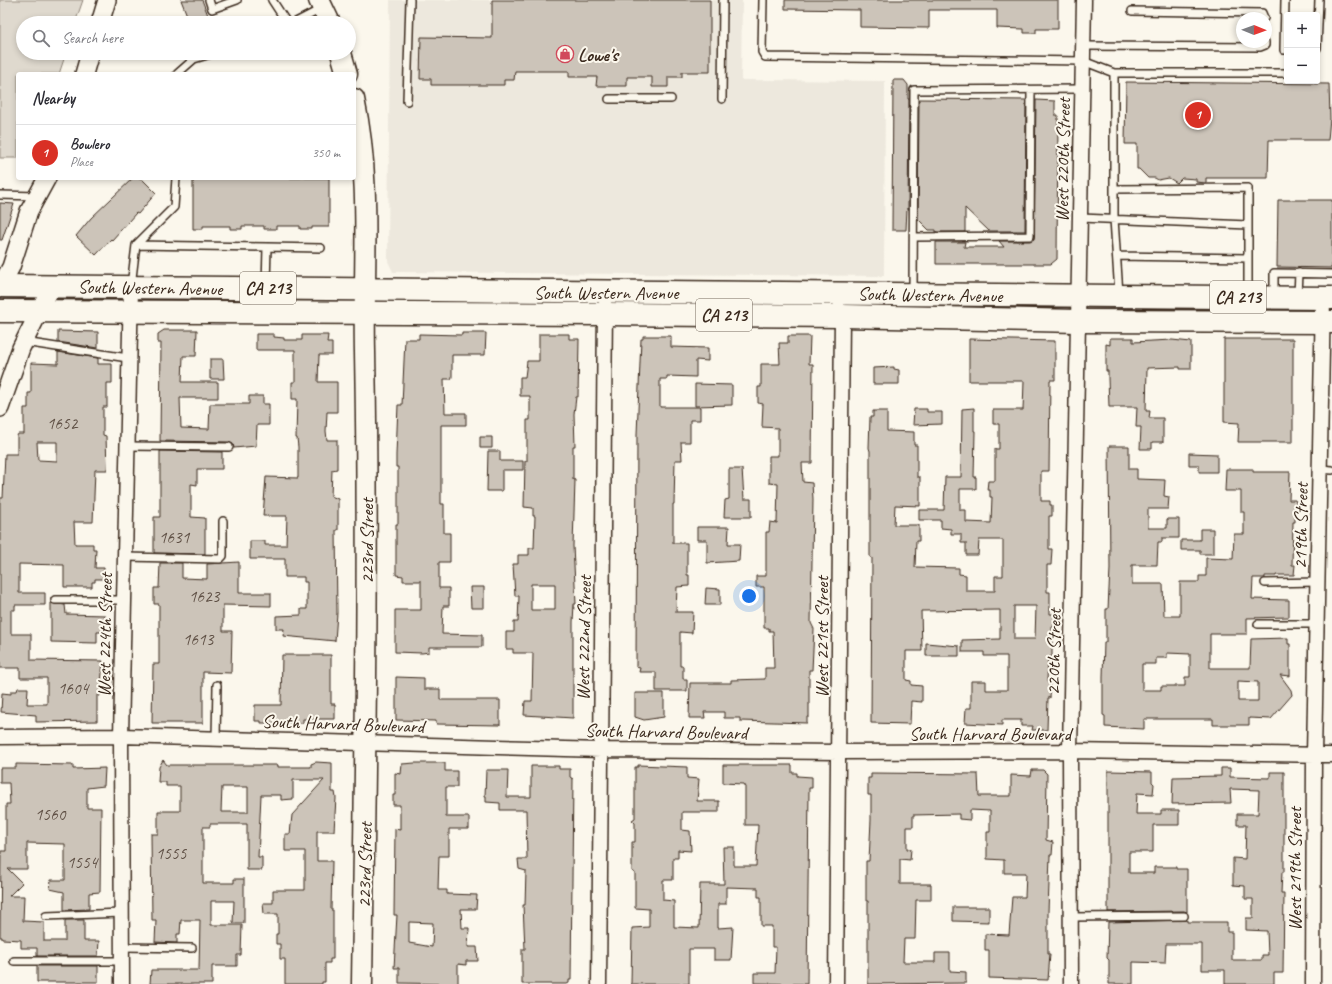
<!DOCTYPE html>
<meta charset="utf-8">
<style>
body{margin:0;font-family:Caveat,sans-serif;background:#f2f2f3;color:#2b2b33}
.controls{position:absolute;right:12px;top:12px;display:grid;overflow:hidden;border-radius:4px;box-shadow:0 2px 6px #0003}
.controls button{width:36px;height:36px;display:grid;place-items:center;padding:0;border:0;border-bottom:1px solid #e1e1e2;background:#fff;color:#2b2b33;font:20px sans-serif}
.compass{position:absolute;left:1236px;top:12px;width:36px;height:36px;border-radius:50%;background:#fff;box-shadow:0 2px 6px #0003;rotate:91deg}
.you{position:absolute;left:749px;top:596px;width:14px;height:14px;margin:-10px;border:3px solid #fff;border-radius:50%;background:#1a73e8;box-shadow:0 0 0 6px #1a73e833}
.badge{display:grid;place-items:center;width:26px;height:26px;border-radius:50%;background:#d93025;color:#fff;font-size:13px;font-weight:700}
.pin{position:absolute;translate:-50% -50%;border:2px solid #fff;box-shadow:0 1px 4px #0006}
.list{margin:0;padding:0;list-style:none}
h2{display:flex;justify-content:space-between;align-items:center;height:52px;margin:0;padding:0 16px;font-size:17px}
h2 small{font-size:13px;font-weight:400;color:#7c7c81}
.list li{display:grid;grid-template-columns:26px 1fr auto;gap:12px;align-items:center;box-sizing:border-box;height:56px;padding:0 16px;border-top:1px solid #e1e1e2}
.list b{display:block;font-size:15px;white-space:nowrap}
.list p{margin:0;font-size:13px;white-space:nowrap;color:#7c7c81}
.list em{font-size:13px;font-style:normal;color:#7c7c81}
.icon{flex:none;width:22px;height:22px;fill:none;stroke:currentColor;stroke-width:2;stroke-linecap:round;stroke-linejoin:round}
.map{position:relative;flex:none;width:1332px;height:984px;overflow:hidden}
.search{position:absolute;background:#fff;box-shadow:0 2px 6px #0003;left:16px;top:16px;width:340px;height:44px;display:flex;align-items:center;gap:10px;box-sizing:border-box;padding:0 14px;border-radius:22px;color:#7c7c81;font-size:15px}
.panel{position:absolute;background:#fff;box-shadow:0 2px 6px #0003;left:16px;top:72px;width:340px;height:108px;border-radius:4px}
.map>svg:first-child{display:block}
.built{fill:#ede8dd}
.park{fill:#dfd9ce;stroke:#8d8276}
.building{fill:#ccc4b9;stroke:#3b2a1e;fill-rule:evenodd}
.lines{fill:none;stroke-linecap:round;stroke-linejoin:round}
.service-casing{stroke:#3b2a1e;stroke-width:10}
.minor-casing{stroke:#3b2a1e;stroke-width:17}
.tertiary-casing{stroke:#3b2a1e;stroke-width:20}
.secondary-casing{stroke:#3b2a1e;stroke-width:23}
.primary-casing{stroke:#3b2a1e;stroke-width:25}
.service{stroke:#fbf7ec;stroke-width:7}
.minor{stroke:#fbf7ec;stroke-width:14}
.tertiary{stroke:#fbf7ec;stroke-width:17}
.secondary{stroke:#fbf7ec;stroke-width:20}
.primary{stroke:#fbf7ec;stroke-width:22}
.labels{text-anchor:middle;stroke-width:4;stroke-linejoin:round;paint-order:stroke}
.number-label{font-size:17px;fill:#5f5045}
.shield{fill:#fbf7ec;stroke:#75685c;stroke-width:1}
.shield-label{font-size:18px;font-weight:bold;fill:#3b2a1e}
.poi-label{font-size:19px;font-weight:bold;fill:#3b2a1e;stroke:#fbf7ec;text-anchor:start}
.street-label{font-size:19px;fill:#3b2a1e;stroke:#fbf7ec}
</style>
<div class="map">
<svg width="1332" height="984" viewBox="0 0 1332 984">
<rect width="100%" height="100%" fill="#fbf7ec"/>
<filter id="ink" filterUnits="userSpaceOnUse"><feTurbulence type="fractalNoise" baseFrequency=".025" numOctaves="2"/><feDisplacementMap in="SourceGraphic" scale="8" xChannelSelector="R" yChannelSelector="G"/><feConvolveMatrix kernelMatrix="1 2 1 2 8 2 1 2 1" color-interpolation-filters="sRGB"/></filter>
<g filter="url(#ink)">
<path class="built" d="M390,0H742L741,80L885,81L884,276L393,272L388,261Z"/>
<path class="park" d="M0,0H83L75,23H23V53H66L59,74H18V158H0Z"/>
<path class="building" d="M181,0H202L211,23H190Z
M492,0H710V72H682V77H668V87H652V77H627V86H596L597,77H569V71H515L514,80H504V85H431V79H420L421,37L492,38Z
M785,0H1058V29H1036V33H1024V29L997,28V10H929V28L860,27V10L785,9Z
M893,80H904L908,85V99H909L908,210L907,208L906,230H892Z
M1126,82L1329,84L1330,118L1328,140H1269L1268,178H1206V183L1196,182V179L1182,178L1177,183L1169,178L1158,180L1155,178H1148L1139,169H1137V144H1125Z
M919,99L1026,100L1025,231H989L965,208V232H936V230H929L918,219Z
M1036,100L1055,101V115H1058L1057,259L1051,264H936V242H965L964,247H1004L999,241H1030L1034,239Z
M133,178H141L156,193L138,214L136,213L112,240L111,239L96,255L76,236L91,218Z
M193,178H329V227H312V229H300V226H276V229H264V226H242V229H230V226H203V229H193Z
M1278,200H1332V268L1277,267Z
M0,203L14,204L2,240H0Z
M164,330H197L196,356H183L182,382H218V398H180L181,428L209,429L210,404H249V396H263V404H269V425H257L256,446L234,448L233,444L229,442L160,441L161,343H158V334Z
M58,331L98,332V348L58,342Z
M462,333H486L485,355H452V377L451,379H444L445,413H466V425H441V504H444V533H450V562H439V588H449V606H443L442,634L482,635V647H429V652L422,653L395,652V610H421V581H403V576L396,575V524H398V467H396V455L398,405H402L405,339H419V334L462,335Z
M256,334H274V337L284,338V340H302V335H328L327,343H332V355H319L318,382H337V412H327L326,431L327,440H337V469L332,470L331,496L338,499V530H336L337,613L335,641L283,636L284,629H276V616L301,615V609H307V582H304V577H285V559H250V541H265V545H286L287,516H263L266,477L298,478V447L297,438H296L297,399H292V382H295V350H256Z
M539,334H569V339H579L578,397H576L574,414L575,446H573V479L575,480L573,546L576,604H574L573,622V718L524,715L525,701H532L533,653H513V649H506V632H514V622H518L519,596H515L513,564H518V555H529V548H534L535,516H533V508L524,507L525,461H527V420H530V396H520V377H525L527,361H539ZM531,584H555V610H531Z
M643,336H671V347L708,348V361L696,360V377L667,376V379H660V407H700V420H690V442H681L682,460H675L674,504H673V543H687V575H689V586L677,587L676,612H693L692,633L680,632V666H683V679H687V691H656V672H639L640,668L636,667L637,434L641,339H643Z
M788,336H810L809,364H813L812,463H802L803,482L812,483L813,499L811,623L814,629L812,670H809V717H807V723L740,721V718H724V712H704L705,718H689L690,683H731V680L765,679V668H774L773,631H769V628H764V587H756V576H766V532H769L770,522L777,523L778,484L769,483V456H778V428L762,427L763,404L758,403V387H761V364H780L779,343H788Z
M1110,338H1133V342L1172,340L1191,342V369H1180V367L1147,368L1146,411H1150L1149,418H1163V442H1152V449H1140L1141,427H1136L1137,407H1109L1108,378V371H1106V344L1110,345Z
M969,339L1055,341V380H1050L1049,471H1041V501H1050V505H1052V516H1049V549H1052L1051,565H1047V592H1050V614H1055V626H1052V657H1048L1047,682H1051L1050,698H1048L1047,730H1032L1033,726H1021V720H1002V725L965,723L966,708H971V681H986V690H1007V656H984V652H962V640L1000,639V610L921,611L922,651H906V680L911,681V685L922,686V702L911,701L910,724L871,723L872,558L870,557V451L869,448L870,417H873V411H887V431L914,432V445H917V477H920V506L895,505L894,525H919V541H916L915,567L959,568V574L966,575V591H995V576H1003V540H979L978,555H966V543H961V534H951V529L941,528V520H919V510H944L945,477H961L962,409L974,408V431H975L974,477H976V489H960V510H966V522L991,523L992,497H990V490H987L988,481H995V449H999V424H993V410H1023L1024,381H969ZM1014,606H1036L1035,639H1014Z
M1224,339H1293V442H1238L1239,423L1224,422Z
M58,352L98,358V364H112V383H107V407H103V435L106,436L107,470H95L93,522H74L75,544H93V549H96L95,568H104V579H95V582H92V587H64V565L19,564V593H45V605H15V610H11V634H31V660L103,661L100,696H97V721L36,722V715L1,712L2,693L11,694V691H17L18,688H28L27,704H47V678H20V668H0V498H3L5,454H17V436L18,434H24V408H28V393H31V363L58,364ZM37,442H57V461L38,460Z
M210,359H223L224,379H210Z
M894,367V369L899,370V384H873V368Z
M695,384L732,385V405L695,406Z
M914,409H927V412H942V424L913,425Z
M480,437H492V448H480Z
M1109,446H1129V469H1137V479L1165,480L1164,496L1169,497L1168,509H1148V528H1167V519H1179V538H1162V542H1158L1157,565H1132V584H1163L1164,616H1180V582H1199V576H1206V558L1233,559L1234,534H1244V512H1241V491H1225L1226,469H1253V472H1290L1289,500H1295L1296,502L1295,520V522H1293L1292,565H1295L1294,575H1276V576H1265V578H1253L1252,599L1289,600V617L1247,618V634H1210V668H1250L1251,639L1288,638V644H1290V676L1280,675L1291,690L1292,695L1271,719L1249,718V725H1213V719H1144V729L1105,727V716L1103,715V677L1104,642H1106V609H1108L1110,569ZM1167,653L1190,654V677H1185V686H1161V690H1142V664H1156V658H1167ZM1238,681L1258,682V701H1238Z
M160,451L222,452V469H197V485L191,484V517L205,518V554L154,553V517H160Z
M488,451H500V461H523V470H502V491H487Z
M1189,453L1217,454V472H1199V465H1189Z
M729,469H742L744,499H751V517H724L725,500L729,499Z
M697,527H729L728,544H740L739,561L707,563V540H697Z
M1200,529H1213V554H1200V550H1181V540H1200Z
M239,562V593H271V606L223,605V631H232L231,673L203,672V723H152L153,664H159V604H154V588H159L160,563H182V578L207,579V564Z
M470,587H484V608H471Z
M706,588L720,589V605H705Z
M51,603L65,605L66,614L105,615L104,632H97V643L51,642Z
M926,643L959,646V656H926Z
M282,655H331V704H335V719H303V723H261V721H255V705H281Z
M396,677L424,678V689H440V700H500V725L436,724V721L396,720Z
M635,693H664V717L644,720L635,717Z
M163,760L167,765H278V767H311V764L316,762L332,763V792H335L336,798L334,831H317V861H332L331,910H333V959H330V963H325V982H322V984H285V959H280V944H276V934H278V914H264L263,903H273V890H305V851H285V834H290L292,815L324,780H293V799L281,800V795H261L258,857H262V870H247V824H210V827H203V883H234V879H244V923H233L234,901H211V925H242L241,955H237V966H212V984H150L151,970H199L200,920H181L180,934H177V943L155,942L156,920H152L151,834H158V811H180V786H166V782H158L159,767ZM222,787H248V812H221Z
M415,763H445V771H457V787H446V817H469V829H449V856H439L438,890H447V894L477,895L476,909H461L462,928H469L468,947H477L478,961H466V965L458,964V984L399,983V968H394L397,915H394L395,829L400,830V805H393V795H395V773L401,774L402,764ZM409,922L433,923L432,947L409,943Z
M16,764L73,765V769L105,768L104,786L87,788V808H101L100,892L89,893V909L64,910V892L50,889L51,880H65V844L27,843V869H8L22,883L9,896H24L23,921L44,922V941H65V920H84V941H99L98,956H37V948H21V940L2,939V937H0L1,851H6V804H10L9,783H0V768H16Z
M638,765L687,767V778L699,779L697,801H719V812H682V830L690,831L691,851L678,850V858H673V880H663V900L674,901V927L699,928L700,884H724L723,847H734V866H756L758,825H745V787L743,784L723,783V765H792V773H797V776L812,777V788H809L807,984L754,983V973H775L776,947H772V926H761V897H758V888L726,887V904H718V928L733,927L731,960H714V949H689V984H631L632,928L649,927V909L635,908V873L632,871V842H635V823L632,820L635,818V767H638Z
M531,766H559V769H570V777L573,779L571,980H569V983L567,984H522V949H525L523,905H525L526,871L519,869L518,859H527L526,810H500V803L486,802V796H485L486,770H508L507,797H531Z
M1221,768H1230V777L1270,778V772H1284V872H1282L1281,893H1284L1283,973H1274V984H1225V970H1202V944H1166L1165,963L1133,962V984H1109V960L1107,958L1108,922L1187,920V922H1227V932H1232V960H1262V955H1268L1267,931L1246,930V918H1253V899H1245V886L1233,885V858L1245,859L1246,825H1237V814H1258L1259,790L1230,789L1231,803L1172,804L1173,777L1221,776Z
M1032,770H1043L1047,774L1046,840L1053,842L1052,855H1050L1048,912V954H1050L1048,980L989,978V950H985V934L1009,935L1012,897H1025L1026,873H1004V860L987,859V832H990V811L970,810V820L959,819V814L913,815V827H907V849H911L910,860L900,859V884H931V900H916L915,939H904L903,962H935V953H950V971L966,972V983L868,984V901H866V861H869L871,820V795H868V778H871V773L978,774L979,796H1011V775L1031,776Z
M1108,771L1152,772V782L1154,784L1153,794L1137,793L1136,814H1161V810H1179V825H1153V852H1129V873H1154V867H1176V869H1187V912L1184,911L1108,912Z
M953,907H989V922L953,921Z
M37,966H98V982H37Z"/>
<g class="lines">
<defs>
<path id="service" d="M209,0L212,9L237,0
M272,0L287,23
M763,0L762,52L765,57L1083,61L1114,73V219L1119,294
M1285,0L1284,50H1287
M1132,11L1262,13L1264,18
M294,23L323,8
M1083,46L1260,47L1265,45V42
M1317,48L1319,0
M1114,73H1287
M177,74L194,59L214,53
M609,99H671
M722,99L723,0
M407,101L410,0
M1114,189L1248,188V225
M0,195L37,196
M1081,218L1248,225V295
M914,237L1030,236L1031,90
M136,245L267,247L266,286
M267,247L321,248
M1117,256L1248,258
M131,286L136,245L174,207L176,178
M913,293L914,90L1083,89
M1298,295L1299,273
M1274,296V273L1332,274
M24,342L128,358
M127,446L229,447
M1320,469L1332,470
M125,557L220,559L223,556V521
M1265,583L1318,582
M55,600H124
M1258,624H1317
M216,738L217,685
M46,916L122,913
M1070,917L1184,916
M122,947L192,948
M14,961H122"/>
<path id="minor" d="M0,737L121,736L601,750L839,752L1070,751L1332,755
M122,984L121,736L131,287
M599,984L605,306
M836,984L842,316L839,309
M1071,984L1070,751L1084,0
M1313,984L1314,755L1323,298"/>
<path id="tertiary" d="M100,23L107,0
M84,74L90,53
M0,287L11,267L29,211L47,178
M0,408L21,348L52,286"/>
<path id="secondary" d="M319,0L330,23
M341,53L347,74
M354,99C372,182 363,267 365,352C369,562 365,773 362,984"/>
<path id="primary" d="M0,286L1332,298
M0,311L605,314L842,316L1078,321L1332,322"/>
</defs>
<use href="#service" class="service-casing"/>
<use href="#minor" class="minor-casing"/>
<use href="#tertiary" class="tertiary-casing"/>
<use href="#secondary" class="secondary-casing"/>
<use href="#primary" class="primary-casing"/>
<use href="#service" class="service"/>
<use href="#minor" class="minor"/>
<use href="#tertiary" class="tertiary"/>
<use href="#secondary" class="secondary"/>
<use href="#primary" class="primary"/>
</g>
</g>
<defs>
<symbol id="shop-ring" viewBox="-11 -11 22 22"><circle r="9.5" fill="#fbf7ec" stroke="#d1495b" stroke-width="1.5"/><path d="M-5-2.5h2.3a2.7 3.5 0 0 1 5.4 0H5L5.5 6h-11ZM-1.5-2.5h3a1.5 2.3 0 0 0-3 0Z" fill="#d1495b"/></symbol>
</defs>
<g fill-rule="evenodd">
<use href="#shop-ring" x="555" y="44" width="20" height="20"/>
</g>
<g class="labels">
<g class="number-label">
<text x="62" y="429">1652</text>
<text x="174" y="543">1631</text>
<text x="204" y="602">1623</text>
<text x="198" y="645">1613</text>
<text x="73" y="694">1604</text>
<text x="50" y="820">1560</text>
<text x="171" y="859">1555</text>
<text x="82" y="868">1554</text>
</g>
<g class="shield">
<rect x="240" y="272" width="56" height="32" rx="3"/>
<rect x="1210" y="281" width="56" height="32" rx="3"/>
<rect x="696" y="299" width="56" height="32" rx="3"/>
</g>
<g class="shield-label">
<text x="268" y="294">CA 213</text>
<text x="1238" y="303">CA 213</text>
<text x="724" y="321">CA 213</text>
</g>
<g class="poi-label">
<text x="578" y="61">Lowe's</text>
</g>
<g class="street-label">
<text transform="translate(1062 160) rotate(-89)" y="7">West 220th Street</text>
<text transform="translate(150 287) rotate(1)" y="7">South Western Avenue</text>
<text x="606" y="299">South Western Avenue</text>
<text transform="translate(930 294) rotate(1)" y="7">South Western Avenue</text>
<text transform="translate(1300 526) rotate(-89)" y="7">219th Street</text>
<text transform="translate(366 541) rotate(-90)" y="7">223rd Street</text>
<text transform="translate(104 635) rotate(-89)" y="7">West 224th Street</text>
<text transform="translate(821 637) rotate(-90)" y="7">West 221st Street</text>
<text transform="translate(583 638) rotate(-89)" y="7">West 222nd Street</text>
<text transform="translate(1053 652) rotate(-89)" y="7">220th Street</text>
<text transform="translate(343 723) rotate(2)" y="7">South Harvard Boulevard</text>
<text transform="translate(666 731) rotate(1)" y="7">South Harvard Boulevard</text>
<text x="990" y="740">South Harvard Boulevard</text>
<text transform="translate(364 865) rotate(-89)" y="7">223rd Street</text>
<text transform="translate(1294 869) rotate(-90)" y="7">West 219th Street</text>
</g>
</g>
</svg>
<div class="controls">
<button>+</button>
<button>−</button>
</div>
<svg class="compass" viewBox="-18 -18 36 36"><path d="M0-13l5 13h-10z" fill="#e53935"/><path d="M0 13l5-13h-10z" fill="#7c7c81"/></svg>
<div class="you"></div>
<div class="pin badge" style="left:1198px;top:115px">1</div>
<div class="search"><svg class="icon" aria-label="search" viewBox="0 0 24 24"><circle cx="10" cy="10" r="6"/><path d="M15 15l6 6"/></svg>Search here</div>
<section class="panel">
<h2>Nearby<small></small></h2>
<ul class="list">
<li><span class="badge">1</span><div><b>Bowlero</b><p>Place</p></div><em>350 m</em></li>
</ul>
</section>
</div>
